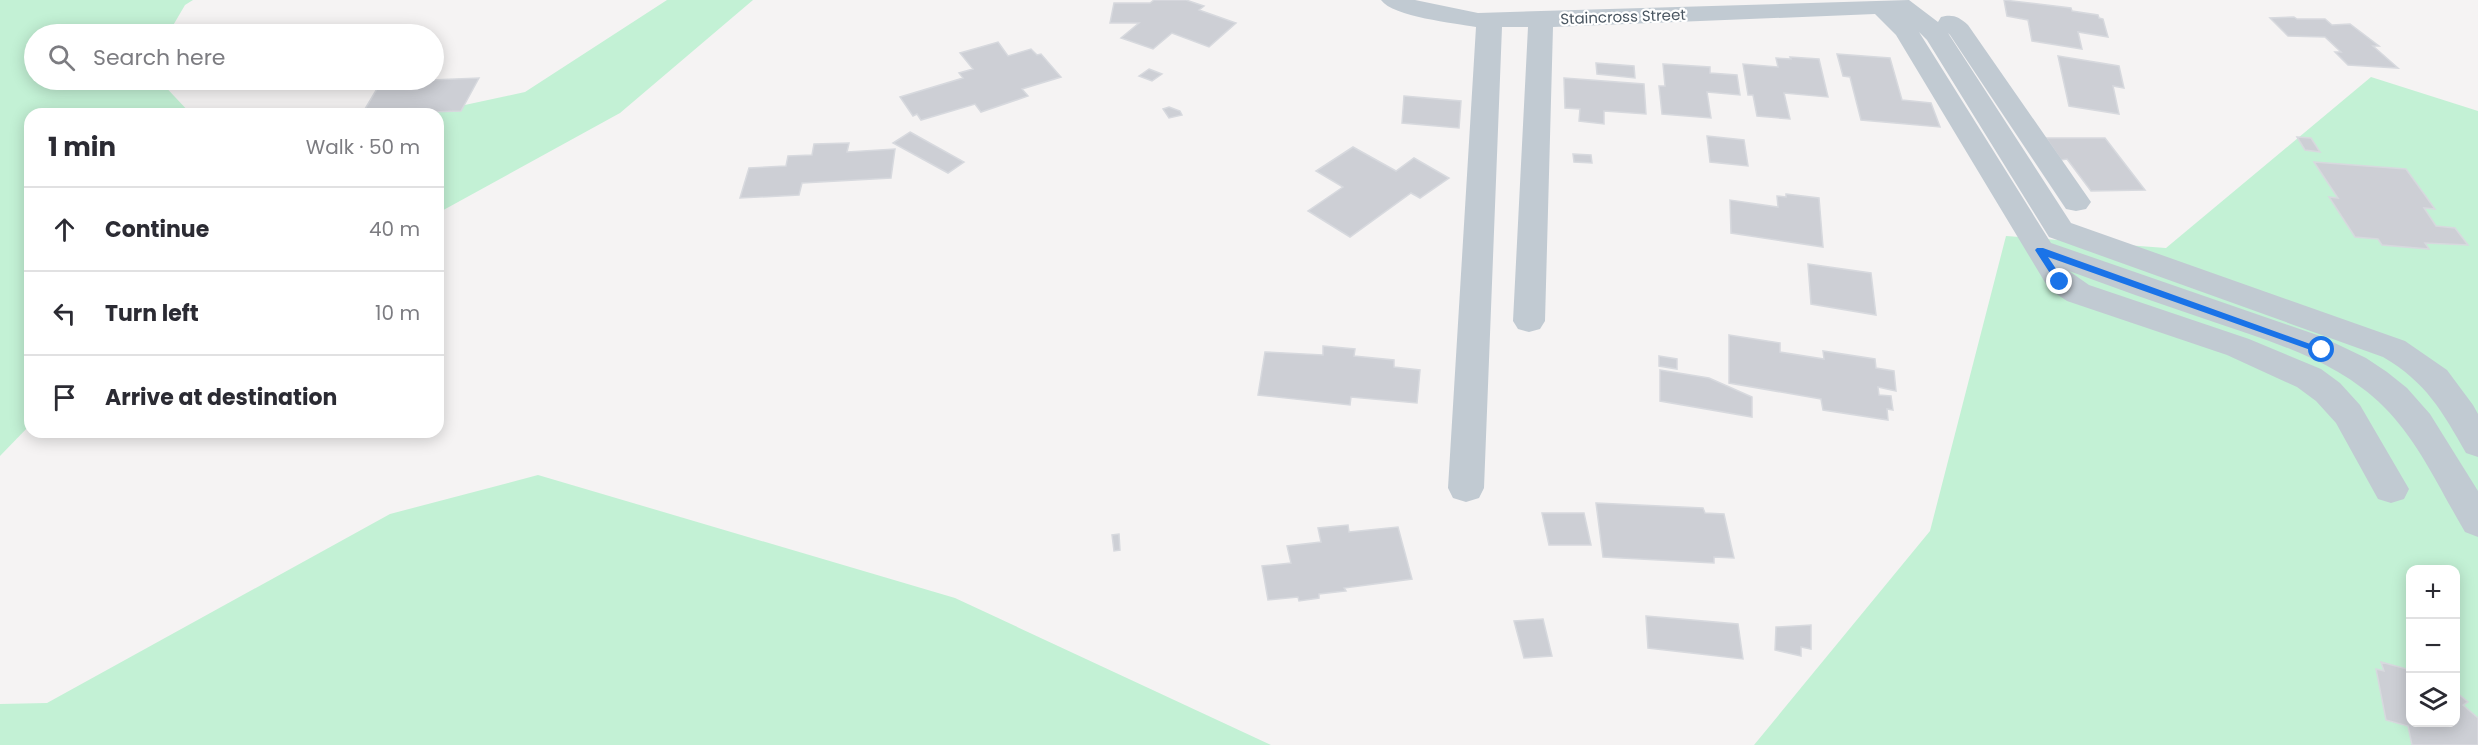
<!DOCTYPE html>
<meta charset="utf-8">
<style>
body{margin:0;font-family:Poppins,sans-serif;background:#f2f2f3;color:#2b2b33}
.controls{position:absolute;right:18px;bottom:18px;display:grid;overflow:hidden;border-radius:12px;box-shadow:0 3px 15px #0003}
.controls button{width:54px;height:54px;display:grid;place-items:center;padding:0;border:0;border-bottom:2px solid #e1e1e2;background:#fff;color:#2b2b33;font:30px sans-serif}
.stop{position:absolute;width:18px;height:18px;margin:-14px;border:4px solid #1a73e8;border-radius:50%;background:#fff}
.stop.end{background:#1a73e8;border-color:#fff;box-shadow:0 2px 6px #0008}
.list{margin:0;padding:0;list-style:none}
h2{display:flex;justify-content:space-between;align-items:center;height:78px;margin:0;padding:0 24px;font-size:26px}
h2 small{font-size:20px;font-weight:400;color:#7c7c81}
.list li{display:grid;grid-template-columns:39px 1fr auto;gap:18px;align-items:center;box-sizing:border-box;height:84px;padding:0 24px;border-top:2px solid #e1e1e2}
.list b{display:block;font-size:22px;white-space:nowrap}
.list em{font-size:20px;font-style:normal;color:#7c7c81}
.icon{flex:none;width:33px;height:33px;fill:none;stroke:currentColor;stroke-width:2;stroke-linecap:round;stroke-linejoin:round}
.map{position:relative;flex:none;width:2478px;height:745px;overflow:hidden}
.search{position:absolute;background:#fff;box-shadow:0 3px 15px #0003;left:24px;top:24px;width:420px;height:66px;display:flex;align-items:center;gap:15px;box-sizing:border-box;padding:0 21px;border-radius:33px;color:#7c7c81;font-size:22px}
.panel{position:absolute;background:#fff;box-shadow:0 3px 15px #0003;left:24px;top:108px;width:420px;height:330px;border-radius:18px}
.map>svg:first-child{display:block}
.green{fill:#c3f1d5;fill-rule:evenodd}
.building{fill:#cdcfd5;stroke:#d7d9de;stroke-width:1.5}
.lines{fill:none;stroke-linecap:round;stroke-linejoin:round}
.minor{fill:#c1cad2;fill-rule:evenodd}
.route{fill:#1a73e8}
.labels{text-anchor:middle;stroke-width:4.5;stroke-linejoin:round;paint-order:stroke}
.far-street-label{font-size:15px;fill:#4a5661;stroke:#fff}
</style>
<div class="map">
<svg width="2478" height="745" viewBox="0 0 2478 745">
<rect width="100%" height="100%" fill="#f5f3f3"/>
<path class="green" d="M0,0H193L185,5L168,34H34V80H159L191,114H30V425L0,456Z
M667,0H753L620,113L438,213V114H423L525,92Z
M2371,77L2478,111V745H1754L1930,531L2006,236L2166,248ZM2410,570H2456V722H2410Z
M538,475L955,598L1271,745H0V704L47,703L390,514Z"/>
<path class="building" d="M1154,0H1186L1204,6L1199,10L1236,23L1209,47L1172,33L1153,49L1121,38L1139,23H1110L1114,3H1150Z
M2004,0L2071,8L2072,11L2098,15L2099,18L2103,19L2108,37L2078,32L2082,49L2032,41L2028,20L2007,16Z
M2294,17L2297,19H2325L2332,25L2350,24L2379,46H2373L2398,68L2348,65L2335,52H2341L2325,37L2288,36L2270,18Z
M998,42L1008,56L1031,49L1037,55L1041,54L1061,77L1022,89L1028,96L981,112L975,104L921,120L917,114L913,116L900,97L963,78L959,73L973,69L960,53Z
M1837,54L1890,58L1902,100L1931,103L1940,127L1861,120L1850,77L1843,76Z
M2058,56L2119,66L2124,88L2113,86L2119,114L2069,106Z
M1790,57L1819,59L1828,97L1784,93L1790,119L1757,116L1753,95H1748L1743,64L1778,67L1776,58L1791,59Z
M1596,63L1634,66L1635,78L1597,74Z
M1663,64L1710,67V73L1737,75L1740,95L1707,92L1711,118L1662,114L1659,86H1665Z
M1149,69L1162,74L1152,81L1139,76Z
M479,78L461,111L362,114L381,82Z
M1564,78L1644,84L1646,114L1604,111V124L1579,121L1580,109L1565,108Z
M1404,96L1461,101L1459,128L1402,123Z
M1169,107L1180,111L1182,115L1169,118L1163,109Z
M910,132L964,162L948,173L893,143Z
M1707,136L1744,140L1748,166L1710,162Z
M2297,137L2311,138L2320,152L2305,150Z
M2046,138H2105L2145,190L2091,191L2067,159L2061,160Z
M849,143L847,152L895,149L891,178L802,183L799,195L740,198L749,168L786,166L788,156L812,155L814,144Z
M1353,147L1396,171L1414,158L1449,178L1420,198L1411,193L1350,237L1308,211L1343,187L1316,171Z
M1573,154L1591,155L1592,163L1574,162Z
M2314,162L2406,169L2435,209L2424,208L2436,226L2455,228L2468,245L2425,243L2429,249L2382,245L2378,239L2355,237L2329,197L2338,198Z
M1786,194L1819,198L1823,247L1731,233L1730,200L1778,207L1777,196L1786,197Z
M1808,264L1871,273L1876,315L1811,304Z
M1729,335L1780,343V352L1824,359L1823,351L1875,359L1876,368L1894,371L1896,391L1878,387L1879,395L1891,396L1893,410L1887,409L1888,420L1823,410L1821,399L1729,383Z
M1323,346L1355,349L1354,356L1394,360V367L1420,370L1417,403L1351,397L1350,405L1258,395L1265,352L1323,355Z
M1659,356L1677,359V369L1659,366Z
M1660,370L1709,378L1752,397V417L1660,401Z
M1596,503L1703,508L1705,513L1724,514L1734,558L1714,557V563L1603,557Z
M1542,513H1584L1591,545H1549Z
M1348,525L1349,532L1398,527L1412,579L1344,588L1346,591L1319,594V598L1299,601L1298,597L1268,600L1262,566L1291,563L1287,546L1321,542L1318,528Z
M1119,534L1120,550L1114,551L1112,535Z
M1646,616L1738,624L1743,659L1648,648Z
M1543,619L1552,656L1524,658L1514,621Z
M1811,625V649L1801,647V656L1775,650L1776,627Z
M2381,662L2407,669L2410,678V722H2456V692L2468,702L2463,705L2478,718V745H2412L2408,726L2386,720L2376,669L2384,671Z"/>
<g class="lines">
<path class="minor" d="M1381,0H1415L1478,13L1909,0L1938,22L1941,17C1953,14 1959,17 1968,25L2091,202L2086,209L2076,211L2066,209L1950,35L1948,33L2071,223L2405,341L2447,370L2473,405L2478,414V457L2466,453C2442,411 2426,382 2383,357L2049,237L1927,40L1919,32L2051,243L2320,336L2366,358L2387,372L2407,388L2430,414L2478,491V537L2465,532C2440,490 2419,442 2384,407C2335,358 2265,340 2202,318C2157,303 2113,287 2069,271L2089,285L2249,339L2321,369L2340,383L2360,405L2409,489L2404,499L2391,503L2378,499L2336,423L2316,401L2297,387L2227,355L2067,301L2049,289L1896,35L1875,14L1553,27L1545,321L1540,329L1529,332L1518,329L1513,321L1528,27H1502L1484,488L1479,498L1466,502L1453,498L1448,488L1476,27C1455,23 1393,17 1381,0Z"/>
</g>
<path class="route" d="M2037,248H2043L2327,350L2319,353L2048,257L2065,282L2057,284L2035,250Z"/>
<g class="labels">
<g class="far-street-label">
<text transform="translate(1623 17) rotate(-2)" y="5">Staincross Street</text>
</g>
</g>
</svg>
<div class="controls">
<button>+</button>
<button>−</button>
<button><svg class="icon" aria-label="layers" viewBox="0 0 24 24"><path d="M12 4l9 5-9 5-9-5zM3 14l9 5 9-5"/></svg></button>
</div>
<div class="stop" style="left:2322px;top:350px"></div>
<div class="stop end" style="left:2060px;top:282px"></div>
<div class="search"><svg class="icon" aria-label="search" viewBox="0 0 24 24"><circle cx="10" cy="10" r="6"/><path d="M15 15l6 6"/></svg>Search here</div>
<section class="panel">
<h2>1 min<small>Walk · 50 m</small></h2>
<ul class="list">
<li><svg class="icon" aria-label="ahead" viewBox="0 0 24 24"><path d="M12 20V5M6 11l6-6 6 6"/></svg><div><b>Continue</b></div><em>40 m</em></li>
<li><svg class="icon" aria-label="left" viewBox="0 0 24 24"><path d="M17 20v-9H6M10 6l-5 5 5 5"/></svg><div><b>Turn left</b></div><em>10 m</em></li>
<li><svg class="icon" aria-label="arrive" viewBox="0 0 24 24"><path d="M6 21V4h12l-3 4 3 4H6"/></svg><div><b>Arrive at destination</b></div></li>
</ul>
</section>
</div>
